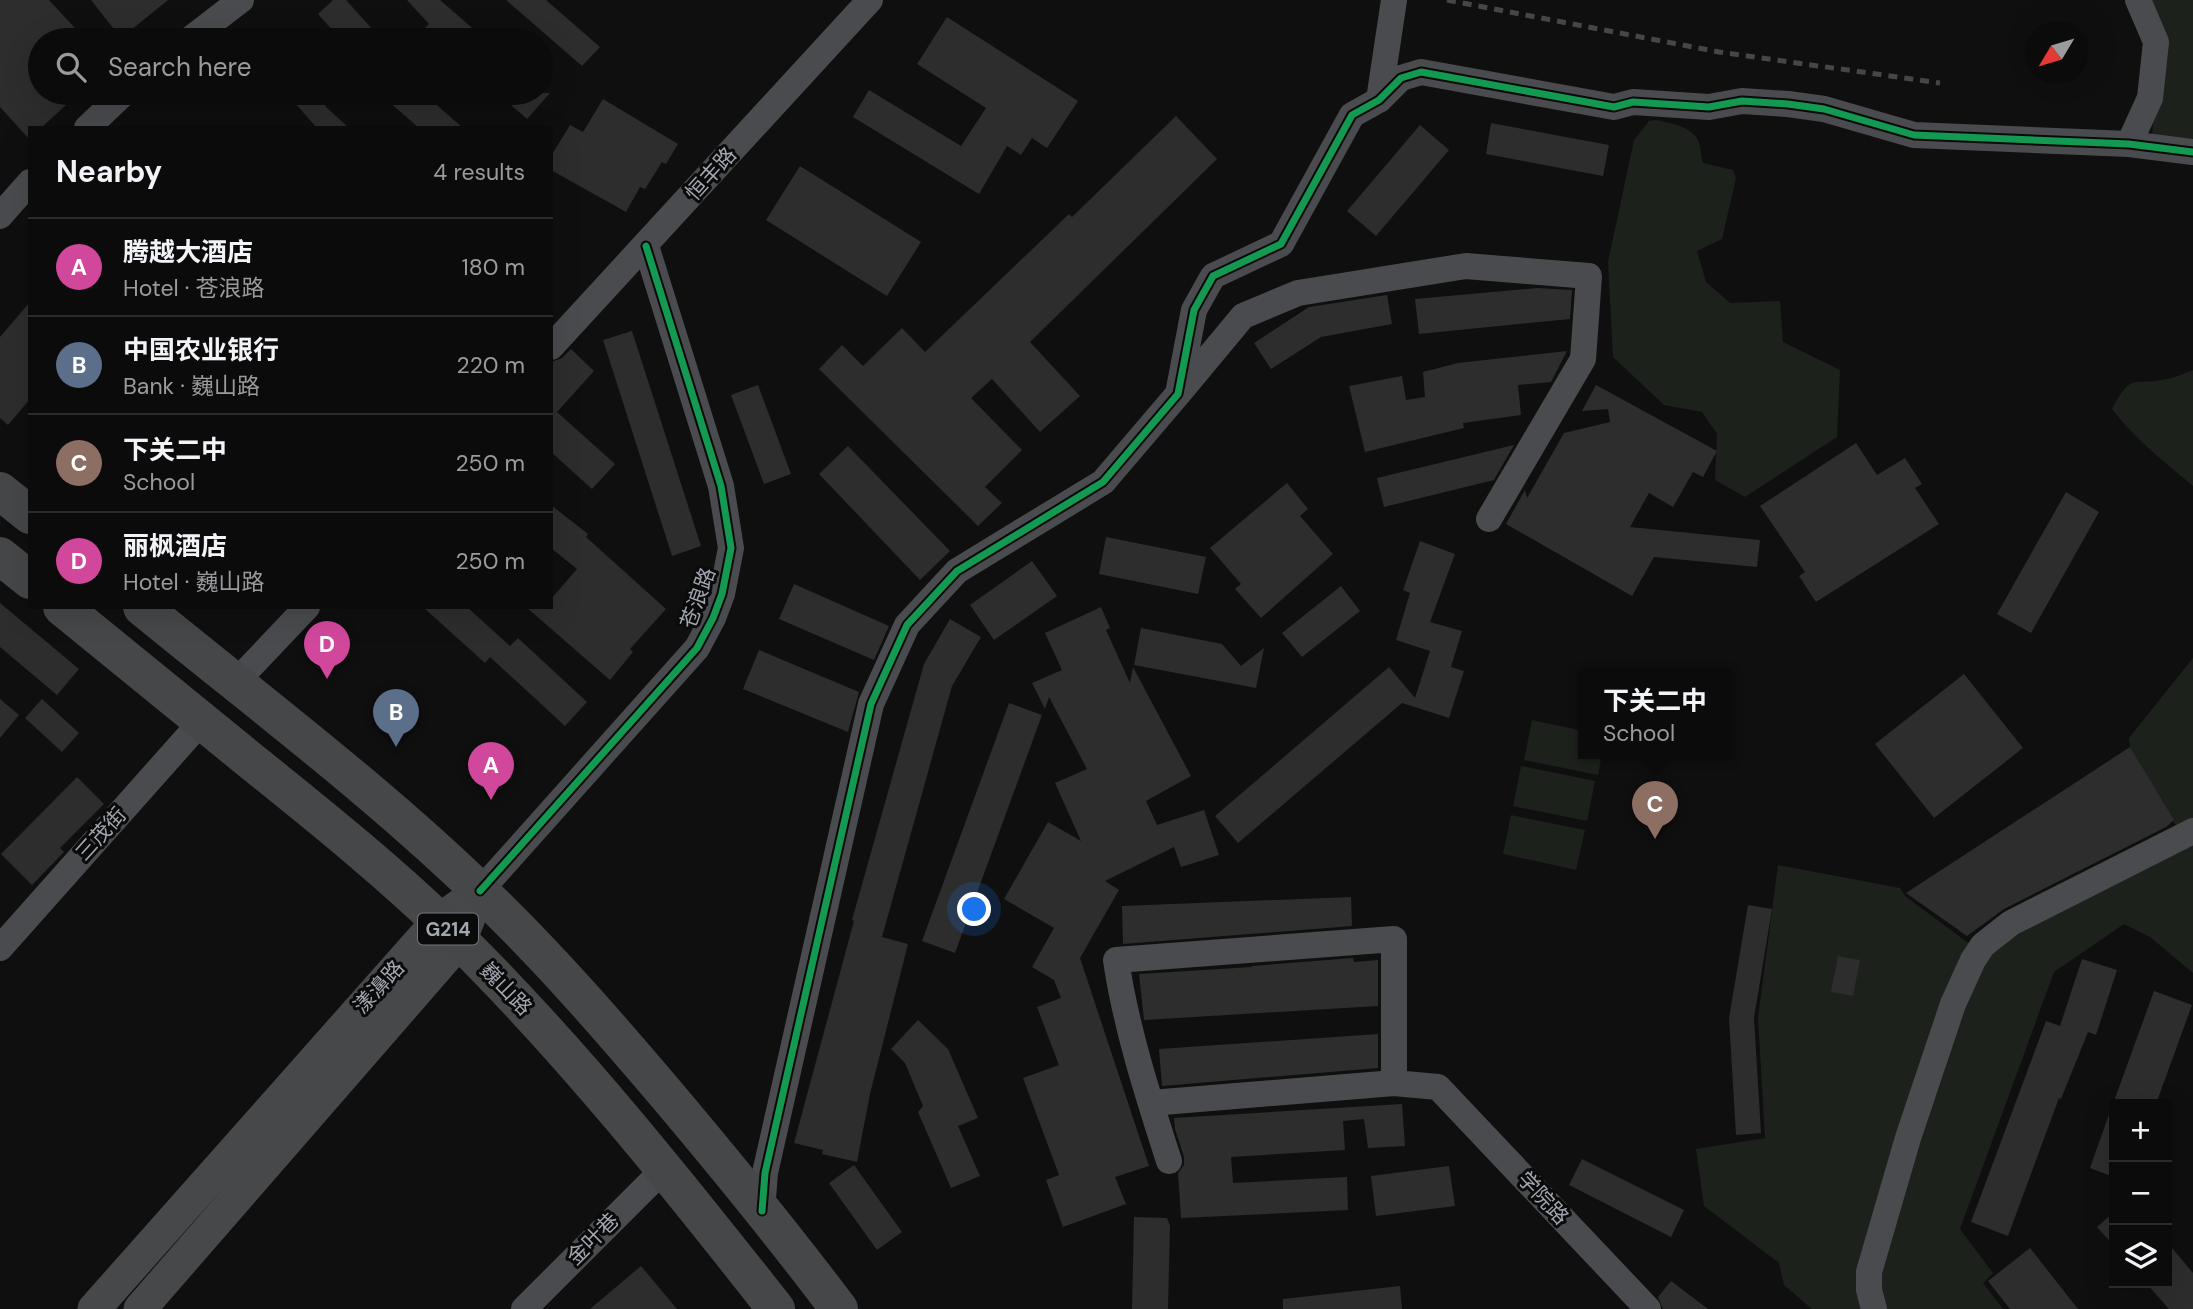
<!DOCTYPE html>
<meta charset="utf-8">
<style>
body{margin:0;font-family:"DM Sans","Noto Sans SC",sans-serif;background:#141415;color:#f1f3f6}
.controls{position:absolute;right:21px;bottom:21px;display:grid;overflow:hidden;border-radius:0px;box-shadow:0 7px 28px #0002}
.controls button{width:63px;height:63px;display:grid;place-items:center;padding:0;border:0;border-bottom:2px solid #2b2b2d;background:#0b0b0c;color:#f1f3f6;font:35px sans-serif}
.compass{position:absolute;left:2025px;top:21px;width:63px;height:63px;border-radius:50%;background:#0b0b0c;box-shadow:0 7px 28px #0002;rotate:232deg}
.you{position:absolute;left:975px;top:910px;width:24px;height:24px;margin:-18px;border:5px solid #fff;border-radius:50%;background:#1a73e8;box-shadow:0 0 0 10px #1a73e833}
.badge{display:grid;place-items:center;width:46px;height:46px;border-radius:50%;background:#6e7178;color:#fff;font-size:23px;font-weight:700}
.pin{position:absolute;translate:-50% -58px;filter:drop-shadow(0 2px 4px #0008)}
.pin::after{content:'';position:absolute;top:37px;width:24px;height:21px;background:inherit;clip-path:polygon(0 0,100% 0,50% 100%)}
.popup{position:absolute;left:1578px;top:668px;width:154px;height:91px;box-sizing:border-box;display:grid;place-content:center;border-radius:0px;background:#0b0b0c;filter:drop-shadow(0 2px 5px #0005);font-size:23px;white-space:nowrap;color:#9a9b9d}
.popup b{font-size:26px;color:#f1f3f6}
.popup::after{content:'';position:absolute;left:50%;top:100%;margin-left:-14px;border:14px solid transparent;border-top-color:#0b0b0c}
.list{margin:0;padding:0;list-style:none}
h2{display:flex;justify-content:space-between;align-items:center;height:91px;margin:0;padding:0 28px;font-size:30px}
h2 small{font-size:23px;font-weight:400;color:#9a9b9d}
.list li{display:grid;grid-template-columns:46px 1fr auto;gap:21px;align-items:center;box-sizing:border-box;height:98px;padding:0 28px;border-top:2px solid #2b2b2d}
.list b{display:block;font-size:26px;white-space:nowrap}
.list p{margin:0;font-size:23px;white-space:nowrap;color:#9a9b9d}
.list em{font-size:23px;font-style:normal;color:#9a9b9d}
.icon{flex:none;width:38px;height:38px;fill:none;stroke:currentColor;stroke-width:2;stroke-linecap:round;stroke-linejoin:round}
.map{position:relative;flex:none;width:2193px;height:1309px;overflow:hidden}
.search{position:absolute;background:#0b0b0c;box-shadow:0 7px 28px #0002;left:28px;top:28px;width:525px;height:77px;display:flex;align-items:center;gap:18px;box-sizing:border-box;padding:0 24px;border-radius:38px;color:#9a9b9d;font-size:26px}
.panel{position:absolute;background:#0b0b0c;box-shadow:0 7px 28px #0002;left:28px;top:126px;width:525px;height:483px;border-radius:0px}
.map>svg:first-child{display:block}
.green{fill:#1c211c}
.building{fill:#2d2d2e}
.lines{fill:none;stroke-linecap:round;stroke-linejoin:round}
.minor{stroke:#4a4b4e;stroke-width:26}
.major{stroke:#46484a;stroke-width:33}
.highway{stroke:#464749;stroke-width:38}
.rail{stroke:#454649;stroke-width:5;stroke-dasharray:9 7;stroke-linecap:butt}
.cycleway-casing{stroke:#0a0a0b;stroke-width:11}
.cycleway{stroke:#139951;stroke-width:7}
.labels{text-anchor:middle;stroke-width:6;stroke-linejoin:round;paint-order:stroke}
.shield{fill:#0a0a0b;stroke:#74777e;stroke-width:2}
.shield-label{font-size:19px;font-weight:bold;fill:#a1a6b0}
.street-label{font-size:21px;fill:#a1a6b0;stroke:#0a0a0b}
</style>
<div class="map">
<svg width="2193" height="1309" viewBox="0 0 2193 1309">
<rect width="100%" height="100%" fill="#0f0f10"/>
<path class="green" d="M2146,0H2193V140L2152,134L2161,52Z
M1656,120C1669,123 1691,126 1698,140C1701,146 1701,156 1703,163L1733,170L1736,178L1722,239L1697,251L1706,282L1730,303L1780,301L1783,342L1840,370L1837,437L1745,497L1715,480L1717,434L1702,412L1664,405L1613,357L1608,262L1634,140L1649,121Z
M2193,370V486C2164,462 2135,439 2112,409C2133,370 2132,387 2166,379C2175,378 2184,373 2193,370Z
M2193,658V973L2150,937L2124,924L2054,972L1960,1229L1993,1273L1983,1283L2003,1309H1812L1784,1285L1779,1263L1704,1206L1696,1149L1765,1138L1758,1018L1778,865L1900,888L1905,896L1967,942L1990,949L2186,843L2130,747L2129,738Z
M1532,720L1583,731V753H1602L1598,775L1524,760Z
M1521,766L1595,781L1587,821L1513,806Z
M1511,815L1585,830L1576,870L1503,854Z"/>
<path class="building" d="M0,0H49L86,40H40V93H79L41,128H30V140L0,107Z
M91,0H168L121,38Z
M333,0H346L382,40H341L318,14Z
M407,0H440L486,40H436L424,29L429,24Z
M506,0H546L600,47L582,66Z
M947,17L1078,101L1047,148L1032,138L1021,155L1007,146L979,194L853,117L869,90L961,146L986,108L917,64Z
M286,93H324L331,100L325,106L349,128H317Z
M379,93H423L463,128H419Z
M497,93H550L527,119Z
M603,99L678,144L666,164L662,162L645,189L640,187L626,212L551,170V156L570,125L583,132Z
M1176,116L1217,159L1030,342L1080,396L1040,432L992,379L971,398L1022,450L985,487L1002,503L978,526L819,369L842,345L863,366L902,328L925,352L1069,214L1072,217Z
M1491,123L1609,145L1603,176L1486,154Z
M1420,125L1449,150L1376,236L1347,211Z
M800,166L921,242L887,296L766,220Z
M1537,288L1572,290L1570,319L1419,334L1415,299Z
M1387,295L1392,324L1321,337L1271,369L1254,343L1309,307Z
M30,302V399L8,425L0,418V337Z
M632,331L701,546L672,556L603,340Z
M571,349L594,371L557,412L615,464L592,489L551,452V362L562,358Z
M1567,351L1551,382L1518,385L1521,415L1463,423L1464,428L1365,452L1349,386L1402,376L1406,400L1425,397L1423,372L1458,363Z
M758,385L791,474L764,484L731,395Z
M1596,385L1717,451L1703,477L1693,472L1673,507L1649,493L1630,527L1760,540L1757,567L1654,557L1632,596L1506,524L1525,490L1527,498L1564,433L1610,422L1608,409L1582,411Z
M1856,443L1877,475L1905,458L1922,484L1915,488L1939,524L1816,602L1799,576L1805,572L1760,506Z
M1514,445L1494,480L1384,507L1377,478Z
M848,446L950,551L920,580L819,474Z
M1287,483L1308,509L1300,516L1333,554L1261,618L1235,589L1241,584L1210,548Z
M2066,492L2099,512L2031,633L1997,614Z
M551,505L588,534L586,537L666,609L630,649L633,652L610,680L526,607H551V599L577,569L551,548Z
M1106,537L1206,557L1198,594L1099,574Z
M1420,541L1455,554L1430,622L1462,631L1451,667L1464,671L1449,718L1402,703L1238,843L1215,816L1389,667L1415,698L1430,651L1396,640L1410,593L1403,590Z
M1032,561L1057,596L994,640L970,605Z
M794,584L889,626L874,660L779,619Z
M1341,586L1360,611L1302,657L1282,633Z
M0,603L79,669L57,695L0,647Z
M423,607H467L510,646L518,638L587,702L565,726L490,657L485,663Z
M1101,607L1110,628L1106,630L1130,683L1133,667L1191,776L1146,801L1157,825L1204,810L1219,855L1181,867L1174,847L1105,881L1119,890L1080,958L1149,1166L1115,1177L1126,1204L1063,1227L1046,1180L1059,1175L1023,1078L1059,1065L1037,1007L1061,998L1054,980L1032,967L1054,928L1004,899L1048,822L1081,841L1055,783L1087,769L1049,697L1045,709L1032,683L1062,670L1045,633Z
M950,619L981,637L952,686L882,937L908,944L870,1094L857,1162L822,1154L823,1150L794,1143L854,921L852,920L924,664Z
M1141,628L1222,644L1241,666L1264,648L1256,688L1134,665Z
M759,650L859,692L848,732L743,689Z
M1964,674L2023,748L1934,818L1875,744Z
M0,699L19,715L0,738Z
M42,699L79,733L62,752L25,718Z
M1009,703L1042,715L955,953L922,941Z
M2130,747L2174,820L2166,827L2004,909L1967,936L1906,893Z
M77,777L104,804L60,848L64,852L32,885L1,854Z
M1351,897L1352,926L1123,944L1122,906Z
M1748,905L1772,909L1754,1018L1761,1133L1736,1135L1729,1018Z
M1838,956L1860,960L1853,996L1831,992Z
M1353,958L1354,962L1378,960V1006L1144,1020L1139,974L1252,967V966Z
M2082,959L2117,970L2096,1035L2088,1032L2061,1099L2059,1098L2008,1236L1971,1222L2046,1021L2060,1026Z
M2154,991L2192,1005L2156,1104H2113Z
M918,1020L948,1049L978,1118L958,1126L980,1176L951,1188L918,1112L923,1106L905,1063L891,1049Z
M1378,1034V1068L1162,1086L1159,1049Z
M1402,1104L1405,1146L1368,1148L1364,1119L1343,1121L1345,1150L1231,1157L1233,1183L1347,1177L1348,1210L1181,1218L1178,1173L1184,1165V1157L1175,1129L1174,1118Z
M2112,1106H2114V1177L2090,1168Z
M1582,1159L1684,1210L1671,1237L1569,1185Z
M854,1165L902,1232L877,1250L829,1183Z
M1449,1166L1455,1206L1376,1216L1371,1176Z
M2114,1212V1246L2097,1227Z
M1134,1217L1167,1218L1170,1226L1168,1309H1132Z
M2167,1242L2193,1273V1309H2169L2146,1283H2167Z
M2030,1248L2078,1309H2010L1988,1281Z
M641,1266L677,1309H590Z
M1671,1281L1708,1309H1663L1658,1297Z
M1400,1286L1402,1309H1283V1299Z"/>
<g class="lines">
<path class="minor" d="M189,40L241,0
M1379,100L1394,0
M87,128L124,93
M2129,144L2150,98L2156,42L2138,0
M0,216L30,182
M551,347L870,0
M1179,393L1243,316L1298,293L1466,266L1589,276L1583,359L1489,519
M235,683L307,607
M480,891L697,648L713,618L722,594L731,548L721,486L646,246
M0,948L202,721
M1151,1103L1394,1083L1438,1087L1648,1309
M1169,1161C1148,1096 1126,1028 1116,960L1394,939V1083
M762,1211L765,1173L871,704L907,625L957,571L1103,482L1178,394L1194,310L1213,276L1281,244L1352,115L1379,100L1401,78L1421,72L1614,107L1633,102L1709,107L1742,101L1788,104L1824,109L1914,135L2129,144L2193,152
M524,1309L663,1170
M1874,1309L1869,1290V1272L1908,1138L1953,1004L1973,960L1983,945L2011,923L2193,831"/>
<path class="major" d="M94,1309L438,921L480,891
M140,1309L460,941L469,918"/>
<path class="highway" d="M0,491L30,515
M0,556L30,580
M62,607C125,659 188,710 251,761C322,818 394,876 459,940C574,1054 676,1182 776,1309
M142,607C259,703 381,794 489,900C552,961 610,1028 667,1095C726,1165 784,1236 839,1309"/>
<path class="rail" d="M1447,0L1719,52L1940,83"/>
<defs>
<path id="cycleway" d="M480,891L697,648L713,618L722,594L731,548L721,486L646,246
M762,1211L765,1173L871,704L907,625L957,571L1103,482L1178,394L1194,310L1213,276L1281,244L1352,115L1379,100L1401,78L1421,72L1614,107L1633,102L1709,107L1742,101L1788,104L1824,109L1914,135L2129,144L2193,152"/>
</defs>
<use href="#cycleway" class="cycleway-casing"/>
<use href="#cycleway" class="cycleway"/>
</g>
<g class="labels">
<rect class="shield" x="418" y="913.5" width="60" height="31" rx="5"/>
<g class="shield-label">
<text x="448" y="936">G214</text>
</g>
<g class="street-label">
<text transform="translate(711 174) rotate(-48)" y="7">恒丰路</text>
<text transform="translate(698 598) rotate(-70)" y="7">苍浪路</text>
<text transform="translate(101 834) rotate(-48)" y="7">三茂街</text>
<text transform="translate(379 987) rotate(-48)" y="7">漾濞路</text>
<text transform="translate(506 989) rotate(46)" y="7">巍山路</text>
<text transform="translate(1543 1198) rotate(47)" y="7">学院路</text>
<text transform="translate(593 1239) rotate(-45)" y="7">金叶巷</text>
</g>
</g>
</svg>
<div class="controls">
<button>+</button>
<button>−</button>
<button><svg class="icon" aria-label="layers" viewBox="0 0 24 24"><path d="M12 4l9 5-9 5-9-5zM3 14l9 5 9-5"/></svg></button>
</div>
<svg class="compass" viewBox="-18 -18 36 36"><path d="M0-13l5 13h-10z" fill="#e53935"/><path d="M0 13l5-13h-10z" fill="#9a9b9d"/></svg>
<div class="you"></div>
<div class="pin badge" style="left:491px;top:800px;background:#d1479c">A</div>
<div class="pin badge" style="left:396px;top:747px;background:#5c6f8a">B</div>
<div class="pin badge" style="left:1655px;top:839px;background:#8d6e63">C</div>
<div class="popup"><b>下关二中</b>School</div>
<div class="pin badge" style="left:327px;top:679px;background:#d1479c">D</div>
<div class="search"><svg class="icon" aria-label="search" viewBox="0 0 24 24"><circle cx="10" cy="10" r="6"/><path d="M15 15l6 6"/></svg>Search here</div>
<section class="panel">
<h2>Nearby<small>4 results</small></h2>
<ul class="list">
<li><span class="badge" style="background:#d1479c">A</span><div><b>腾越大酒店</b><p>Hotel · 苍浪路</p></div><em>180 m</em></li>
<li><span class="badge" style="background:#5c6f8a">B</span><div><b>中国农业银行</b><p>Bank · 巍山路</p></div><em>220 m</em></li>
<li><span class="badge" style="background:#8d6e63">C</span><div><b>下关二中</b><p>School</p></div><em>250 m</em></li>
<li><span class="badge" style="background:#d1479c">D</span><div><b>丽枫酒店</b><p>Hotel · 巍山路</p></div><em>250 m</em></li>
</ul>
</section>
</div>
